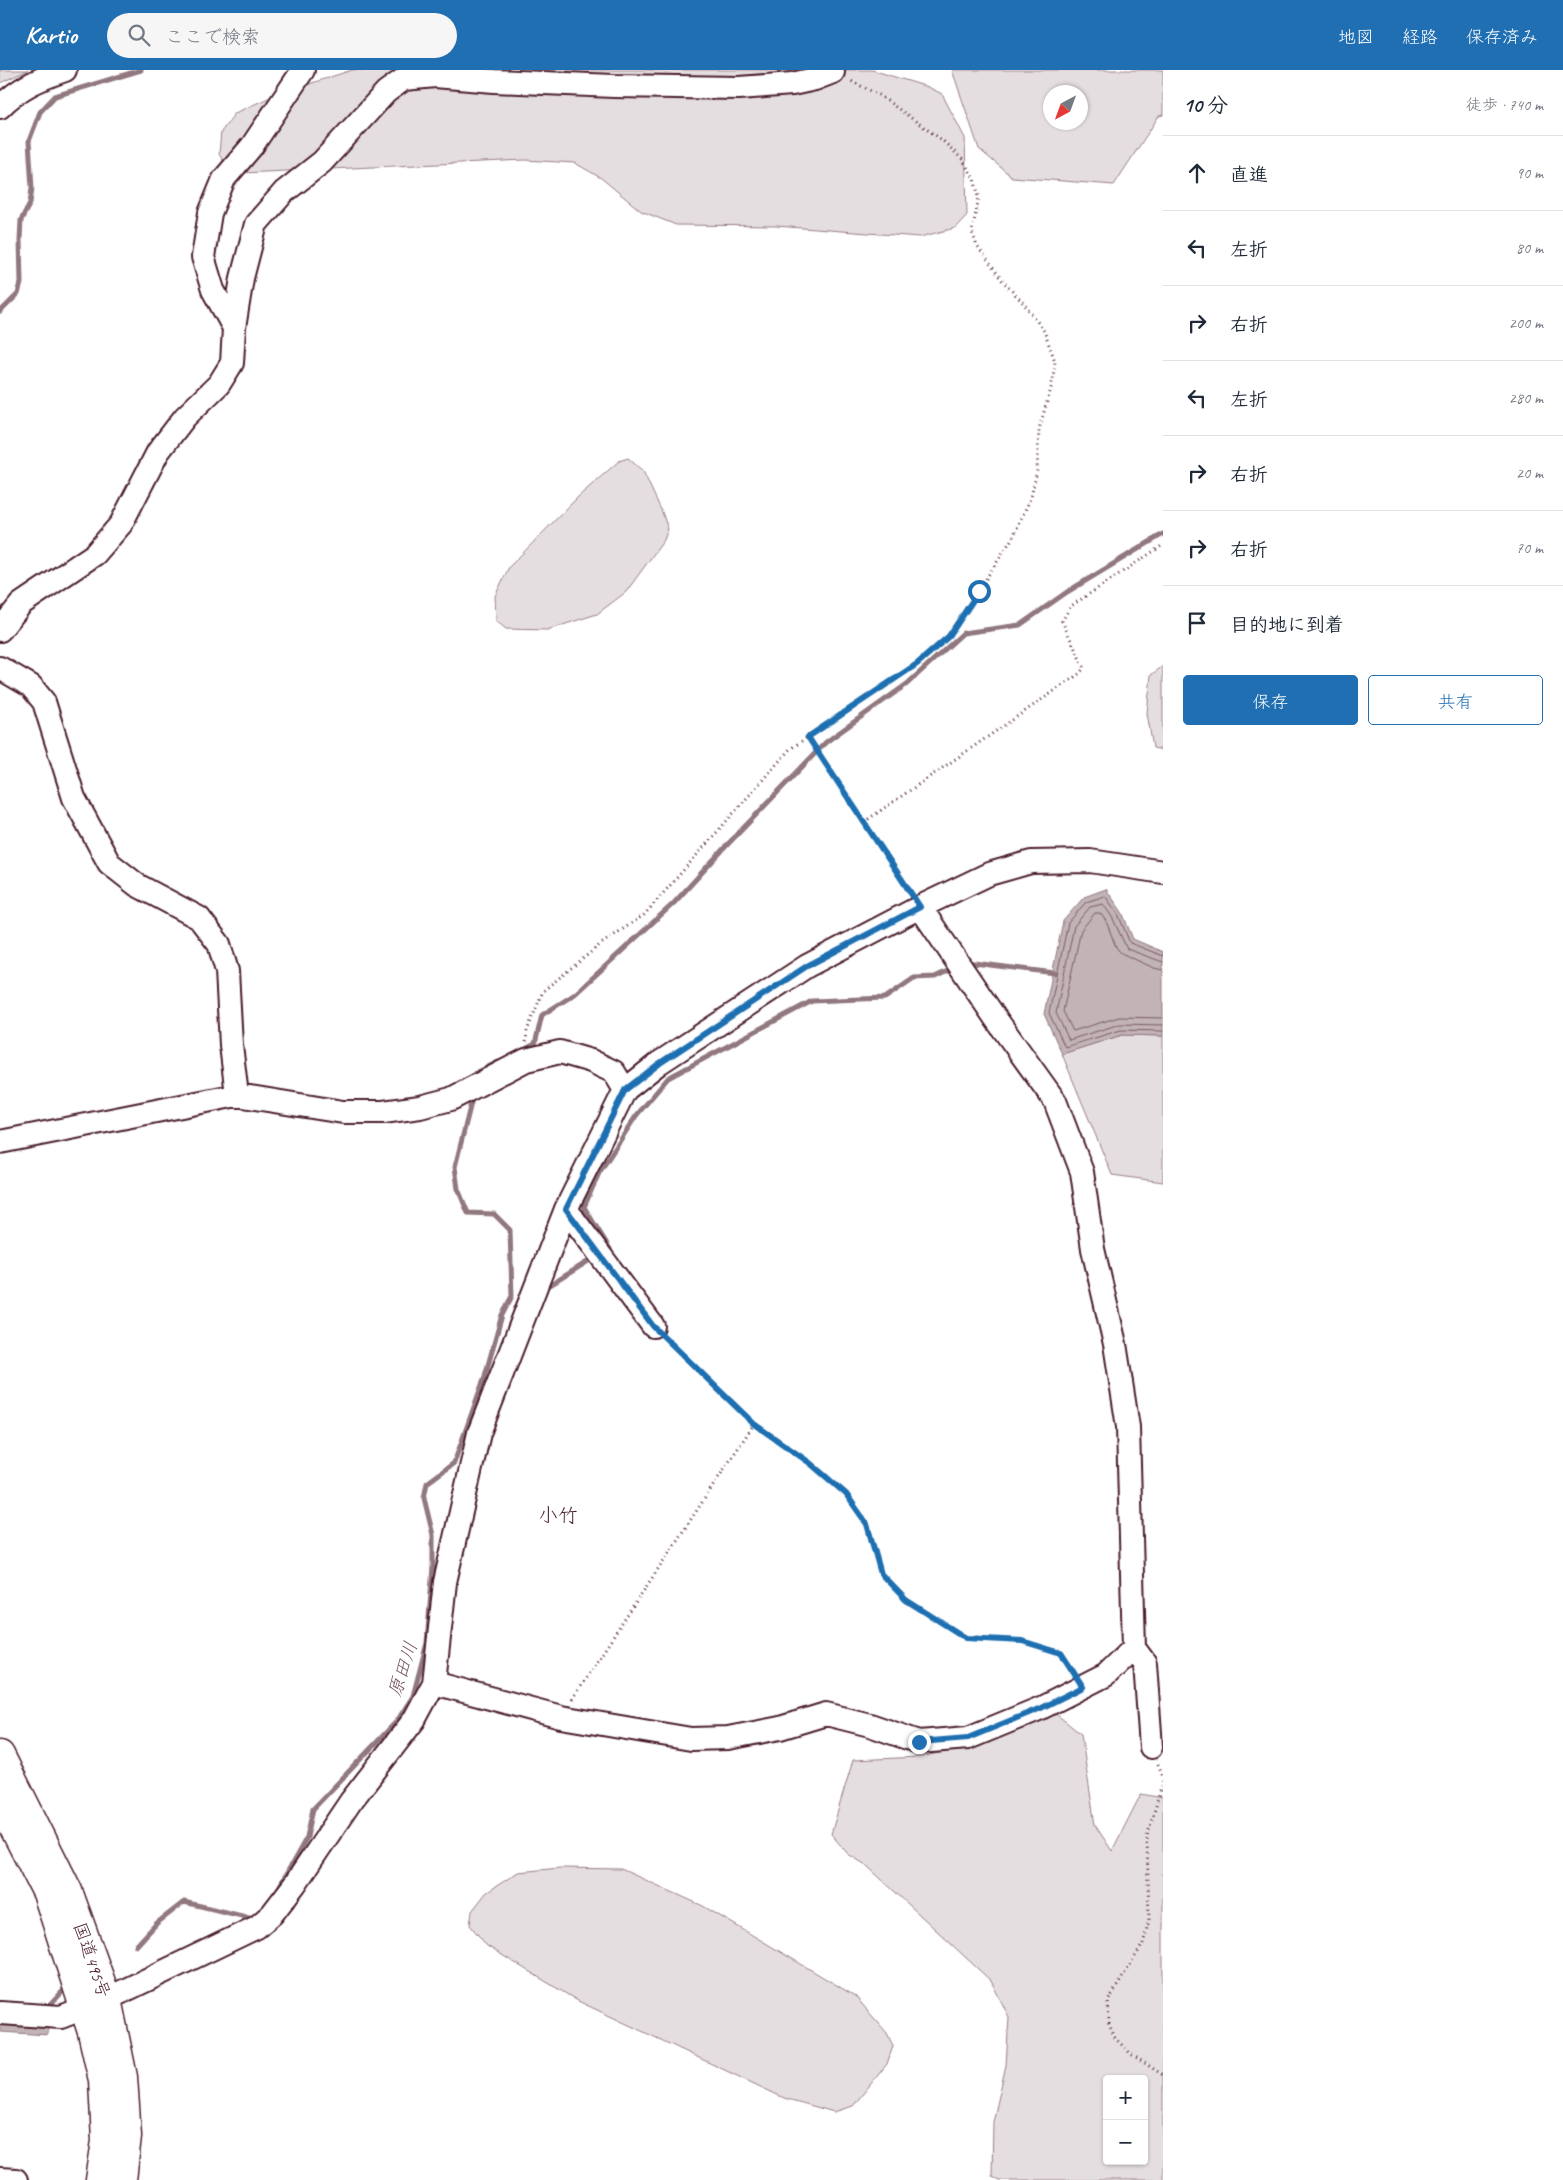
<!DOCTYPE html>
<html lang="ja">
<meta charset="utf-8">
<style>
body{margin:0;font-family:Caveat,"Klee One",sans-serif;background:#f6f6f7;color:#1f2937}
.controls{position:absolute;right:15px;bottom:15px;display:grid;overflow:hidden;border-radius:5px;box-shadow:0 1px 4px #0004}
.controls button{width:45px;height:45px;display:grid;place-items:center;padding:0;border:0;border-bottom:1px solid #e0e1e3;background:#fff;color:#1f2937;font:25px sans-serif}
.compass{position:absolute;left:1043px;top:15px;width:45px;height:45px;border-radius:50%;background:#fff;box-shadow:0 1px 4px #0004;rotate:221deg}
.stop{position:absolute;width:15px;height:15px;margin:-11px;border:4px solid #1f6fb2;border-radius:50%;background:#fff}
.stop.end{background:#1f6fb2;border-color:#fff;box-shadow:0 1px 5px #0008}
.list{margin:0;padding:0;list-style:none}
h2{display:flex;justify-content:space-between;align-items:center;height:65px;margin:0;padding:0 20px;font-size:21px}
h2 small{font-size:16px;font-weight:400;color:#747a83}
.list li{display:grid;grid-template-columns:32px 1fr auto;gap:15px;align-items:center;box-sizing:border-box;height:75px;padding:0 20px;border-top:1px solid #e0e1e3}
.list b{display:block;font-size:19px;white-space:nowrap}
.list em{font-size:16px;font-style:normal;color:#747a83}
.actions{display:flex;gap:10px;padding:15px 20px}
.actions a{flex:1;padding:11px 0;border:1px solid #1f6fb2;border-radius:5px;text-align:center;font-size:18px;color:#1f6fb2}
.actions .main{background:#1f6fb2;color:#fff}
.icon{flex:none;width:28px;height:28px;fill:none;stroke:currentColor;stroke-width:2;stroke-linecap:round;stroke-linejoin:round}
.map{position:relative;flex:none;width:1163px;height:2110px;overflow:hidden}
header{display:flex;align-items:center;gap:30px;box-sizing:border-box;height:70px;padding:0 25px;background:#1f6fb2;color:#fff}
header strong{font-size:24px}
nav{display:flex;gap:28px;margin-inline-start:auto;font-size:18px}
.search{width:350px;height:45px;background:#f6f6f7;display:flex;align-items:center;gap:12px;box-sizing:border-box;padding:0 18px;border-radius:28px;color:#747a83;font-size:19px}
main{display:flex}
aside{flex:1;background:#fff}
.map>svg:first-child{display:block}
.green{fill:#e5dee0;stroke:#987e86;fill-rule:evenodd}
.water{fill:#c1b3b6;stroke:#91787e}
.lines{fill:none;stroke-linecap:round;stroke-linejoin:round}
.shore{stroke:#7a5a63;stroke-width:1}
.stream{stroke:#91787e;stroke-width:5}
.minor-casing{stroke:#4a1f2b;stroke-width:26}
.highway-casing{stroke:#4a1f2b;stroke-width:31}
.path{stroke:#4a1f2b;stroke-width:3;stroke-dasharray:1 4;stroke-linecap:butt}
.minor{stroke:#fff;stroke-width:22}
.highway{stroke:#fff;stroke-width:28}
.route{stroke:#1f6fb2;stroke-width:6}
.labels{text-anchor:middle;stroke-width:4;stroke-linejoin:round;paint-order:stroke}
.street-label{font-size:18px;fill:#4a1f2b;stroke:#fff}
.water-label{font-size:19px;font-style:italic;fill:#74535c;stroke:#fff}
.quarter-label{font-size:20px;fill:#4a1f2b;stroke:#fff}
</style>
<header>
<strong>Kartio</strong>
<div class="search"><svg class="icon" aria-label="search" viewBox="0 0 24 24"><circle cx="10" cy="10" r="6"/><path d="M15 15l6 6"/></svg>ここで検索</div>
<nav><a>地図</a><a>経路</a><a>保存済み</a></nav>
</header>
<main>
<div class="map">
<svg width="1163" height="2110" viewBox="0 0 1163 2110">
<rect width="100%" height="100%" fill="#fff"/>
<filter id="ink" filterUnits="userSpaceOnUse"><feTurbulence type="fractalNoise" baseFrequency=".02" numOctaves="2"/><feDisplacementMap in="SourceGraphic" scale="10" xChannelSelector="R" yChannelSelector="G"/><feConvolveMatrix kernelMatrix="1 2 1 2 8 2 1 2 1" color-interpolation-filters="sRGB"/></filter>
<g filter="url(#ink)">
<path class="green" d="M0,0H28L0,13Z
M352,0H872L928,17L942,24L965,68L967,145L955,158L920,167L776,156L676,155L641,141L601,108L575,93L525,90L243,103L227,97L219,84L221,62L235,43L275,25Z
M952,0H1163V45L1159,46L1114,115L1012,107L979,79ZM1050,22H1080V52H1050Z
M628,388L643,401L662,442L668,459L664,470L626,522L597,544L547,560L506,559L496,551L495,526L509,497L579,426L619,391Z
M1163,596V680L1153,678L1147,643L1151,605Z
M1122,965L1163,966V1112L1112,1105L1062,984Z
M1056,1644L1081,1664L1095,1755L1112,1781L1141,1724L1163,1728V2110H999L992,2106L993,2052L1006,1995L1009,1947L991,1911L866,1795L848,1784L831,1764L853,1690L920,1687L977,1675ZM1107,2009H1144V2091H1107Z
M560,1798L621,1799L703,1836L855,1926L887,1963L893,1976L887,1994L853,2036L834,2042L784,2028L578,1931L487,1876L470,1855L472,1841L486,1823L518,1802Z"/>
<path class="water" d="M1106,819L1122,842L1133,869L1163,882V966L1122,965L1062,984L1044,944L1063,851L1084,827Z
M0,1949L48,1955V1965L0,1962Z"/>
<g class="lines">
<path class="shore" d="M1163,886L1130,873L1118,844L1105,826L1086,832L1068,853L1049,943L1065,977L1121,960L1163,961
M1163,892L1127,879L1112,847L1103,834L1090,837L1074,856L1056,943L1069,970L1120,954L1163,955
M1163,900L1154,898L1121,883L1116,877L1106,851L1100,843H1095L1081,860L1063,941L1073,961L1119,947L1163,948"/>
<path class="stream" d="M0,242L18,224L21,213L20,170L21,150L30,133L32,118L29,71L40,42L55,26L141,0
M966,892L1055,903
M522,981L535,974L542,945L575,924L674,833L728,774L826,672L907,614L963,563L1020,555L1067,522L1163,464
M475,1009L476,1003L498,992
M605,1182L610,1179L584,1137L599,1103L636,1046L668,1008L812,931L885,928L914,908L935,907L954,898
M544,1216L552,1214L595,1187
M278,1819L307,1767L313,1739L397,1651L413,1626L427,1573L433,1497V1465L424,1428L427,1413L454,1393L485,1306L502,1245L512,1226L510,1160L494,1144L468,1143L458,1119L455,1097L473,1025
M136,1876L157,1853L184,1832L246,1847H255
M48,1941L51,1934L64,1920"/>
<defs>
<path id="minor" d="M0,37C20,17 39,9 65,0
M234,258L213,220L203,187L210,143L224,109L252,76L303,0
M0,560L21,534L95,484L121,454L158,382L185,347L219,314L232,293L234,258L242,208L256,154L284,122L322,92L386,22L404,9L435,6L494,11L614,16L739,18L792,14L815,9L833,2
M0,598L31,616L44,632L74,728L109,793L137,815L199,848L219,874L227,901L231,975L237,1025
M920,837L996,949L1055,1031L1082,1102L1093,1179L1115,1274L1128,1357L1134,1578L1145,1593L1151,1677
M0,1072L237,1025L343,1042H383L420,1037L451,1029L526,990L560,982L591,991L614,1002L625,1020
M566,1139L653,1256
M434,1613L561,1647L691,1669L728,1668L780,1658L826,1644L870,1655L919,1672L968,1668L1041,1638L1106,1605L1134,1578
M0,1943L61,1947L107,1929L257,1857L272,1844L295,1814L351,1731L414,1650L434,1613L445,1512L479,1363L566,1139L625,1020L659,993L807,896L920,837L989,804L1031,792L1090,791L1163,802
M0,2109L16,2110"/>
<path id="highway" d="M0,1685L68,1821L107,1929L123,2007L127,2066L122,2110
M0,1731L47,1823L92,1962L103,2010L106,2071L100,2110"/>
</defs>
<use href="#minor" class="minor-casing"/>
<use href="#highway" class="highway-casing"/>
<path class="path" d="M808,667L910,822
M864,752L1079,604L1084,598L1062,551L1071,536L1163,475
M526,972L527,961L543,921L601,874L644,845L790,679L917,594L949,566L1013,467L1031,427L1037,400L1039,359L1052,315L1055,291L1044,261L1025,235L1002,210L977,176L972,162L979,127L974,109L963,90L942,70L879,25L849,10
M665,1268L754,1354L810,1393L846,1424L867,1454L881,1504L906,1530L966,1568L1022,1571L1061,1583L1073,1602
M572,1629L754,1354
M1158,1694L1163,1706
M1163,1711L1147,1767L1149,1850L1143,1874L1108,1931L1109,1954L1115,1968L1131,1984L1163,2005"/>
<use href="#minor" class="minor"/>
<use href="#highway" class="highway"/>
</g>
</g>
<g class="lines" filter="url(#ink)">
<path class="route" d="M919,1672L968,1668L1041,1638L1083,1617L1061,1583L1022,1571L966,1568L906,1530L881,1504L867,1454L846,1424L810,1393L754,1354L653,1256L566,1139L625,1020L660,993L807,896L920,837L808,667L917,594L949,566L979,521"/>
</g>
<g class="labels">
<g class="street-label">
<text transform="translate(92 1890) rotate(71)" y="6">国道495号</text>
</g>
<g class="water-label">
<text transform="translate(402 1599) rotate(-72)" y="7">原田川</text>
</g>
<g class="quarter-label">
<text x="558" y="1452">小竹</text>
</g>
</g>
</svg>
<div class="controls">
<button>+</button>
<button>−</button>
</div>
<svg class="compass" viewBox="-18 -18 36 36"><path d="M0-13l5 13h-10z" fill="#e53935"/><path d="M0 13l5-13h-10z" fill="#747a83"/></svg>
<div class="stop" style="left:979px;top:521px"></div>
<div class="stop end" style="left:919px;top:1672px"></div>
</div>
<aside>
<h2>10 分<small>徒歩 · 740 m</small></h2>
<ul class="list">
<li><svg class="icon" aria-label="ahead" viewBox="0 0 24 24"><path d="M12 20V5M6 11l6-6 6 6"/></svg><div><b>直進</b></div><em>90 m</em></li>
<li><svg class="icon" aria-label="left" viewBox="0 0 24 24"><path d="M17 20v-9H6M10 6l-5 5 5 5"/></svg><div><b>左折</b></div><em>80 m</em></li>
<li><svg class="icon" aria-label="right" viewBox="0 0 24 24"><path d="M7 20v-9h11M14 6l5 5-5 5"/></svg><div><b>右折</b></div><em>200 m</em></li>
<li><svg class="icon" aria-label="left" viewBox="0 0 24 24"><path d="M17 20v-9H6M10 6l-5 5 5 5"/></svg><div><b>左折</b></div><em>280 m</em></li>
<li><svg class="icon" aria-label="right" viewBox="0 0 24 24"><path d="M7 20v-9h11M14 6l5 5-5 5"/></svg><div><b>右折</b></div><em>20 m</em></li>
<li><svg class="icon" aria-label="right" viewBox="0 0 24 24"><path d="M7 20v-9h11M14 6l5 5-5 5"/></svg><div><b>右折</b></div><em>70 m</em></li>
<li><svg class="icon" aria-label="arrive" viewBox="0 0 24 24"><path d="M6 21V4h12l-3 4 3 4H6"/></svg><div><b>目的地に到着</b></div></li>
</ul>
<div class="actions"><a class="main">保存</a><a>共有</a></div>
</aside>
</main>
